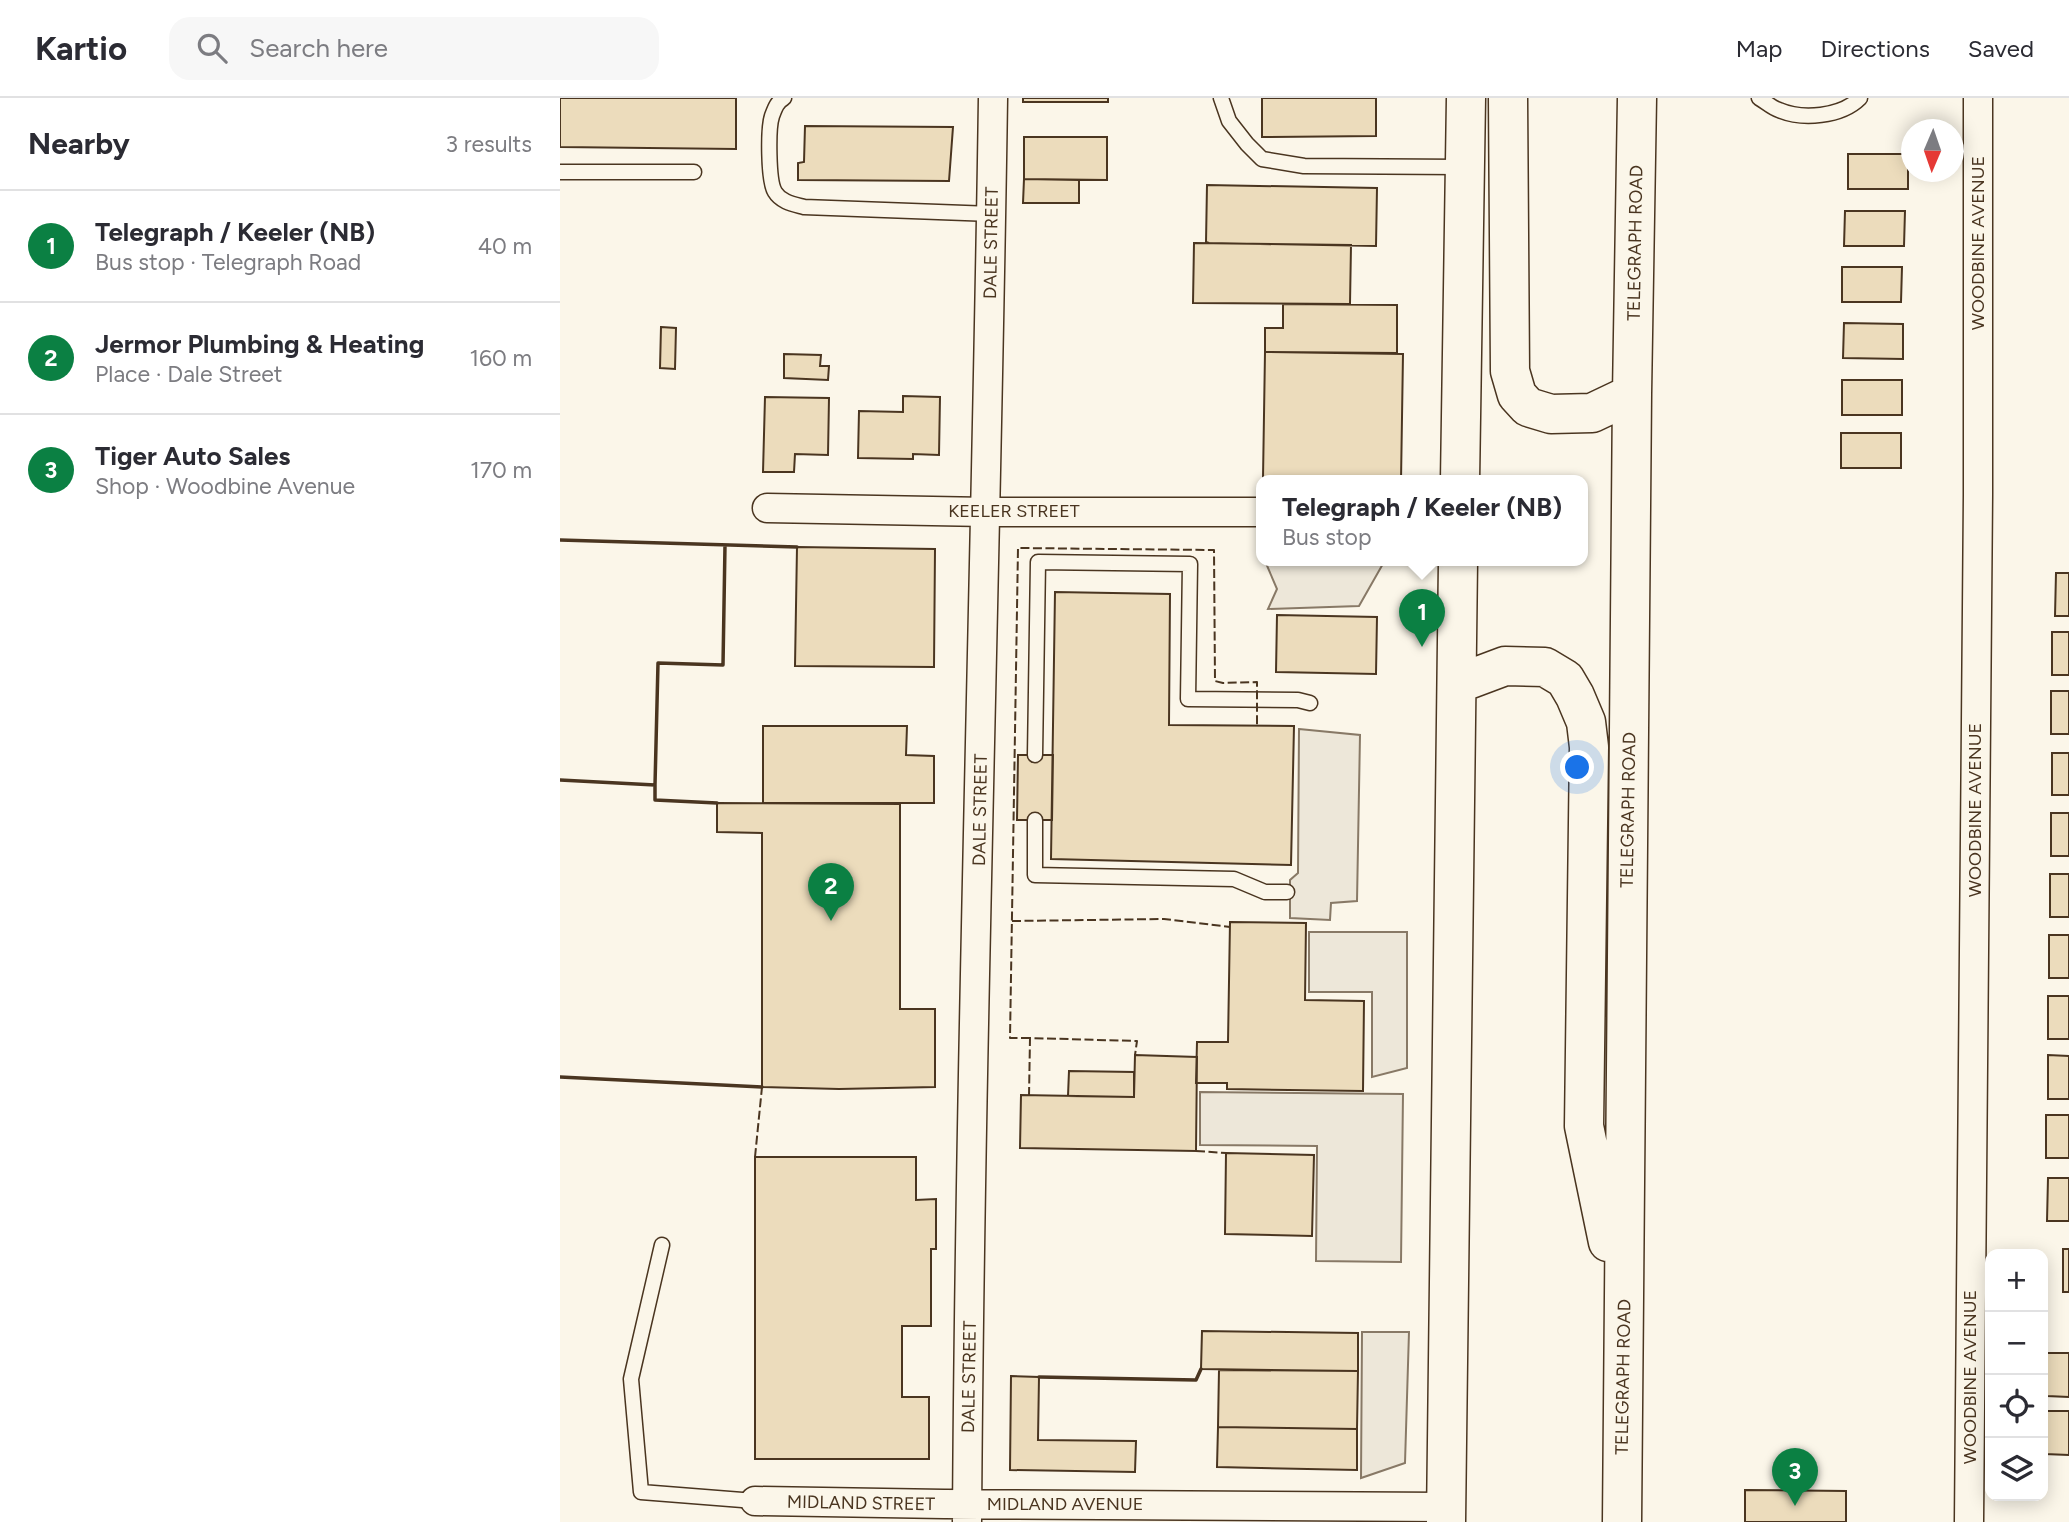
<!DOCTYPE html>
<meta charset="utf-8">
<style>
body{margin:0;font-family:Figtree,sans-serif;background:#f7f7f7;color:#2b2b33}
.controls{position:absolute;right:21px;bottom:21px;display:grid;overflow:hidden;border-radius:14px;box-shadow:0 4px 18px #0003}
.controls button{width:63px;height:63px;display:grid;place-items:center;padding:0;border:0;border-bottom:2px solid #e1e1e2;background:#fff;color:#2b2b33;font:35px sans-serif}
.compass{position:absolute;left:1341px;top:21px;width:63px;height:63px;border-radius:50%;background:#fff;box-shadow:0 4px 18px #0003;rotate:182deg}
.you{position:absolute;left:1018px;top:670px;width:24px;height:24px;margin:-18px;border:5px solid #fff;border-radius:50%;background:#1a73e8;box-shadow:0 0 0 10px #1a73e833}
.badge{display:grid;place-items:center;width:46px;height:46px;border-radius:50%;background:#0b8043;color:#fff;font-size:23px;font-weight:700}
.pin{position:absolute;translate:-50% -58px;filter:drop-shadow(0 2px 4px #0008)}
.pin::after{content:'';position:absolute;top:37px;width:24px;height:21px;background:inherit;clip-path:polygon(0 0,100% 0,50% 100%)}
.popup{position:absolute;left:696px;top:377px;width:332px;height:91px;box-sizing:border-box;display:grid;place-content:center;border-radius:14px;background:#fff;filter:drop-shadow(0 2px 5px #0005);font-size:23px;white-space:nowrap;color:#7c7c81}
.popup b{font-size:26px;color:#2b2b33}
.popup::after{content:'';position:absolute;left:50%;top:100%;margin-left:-14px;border:14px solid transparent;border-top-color:#fff}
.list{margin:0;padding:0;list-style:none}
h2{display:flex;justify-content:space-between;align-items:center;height:91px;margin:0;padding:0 28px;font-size:30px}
h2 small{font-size:23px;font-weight:400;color:#7c7c81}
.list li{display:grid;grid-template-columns:46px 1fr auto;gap:21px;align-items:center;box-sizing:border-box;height:112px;padding:0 28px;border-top:2px solid #e1e1e2}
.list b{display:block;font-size:26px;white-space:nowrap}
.list p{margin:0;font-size:23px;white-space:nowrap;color:#7c7c81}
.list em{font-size:23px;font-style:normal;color:#7c7c81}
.icon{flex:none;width:38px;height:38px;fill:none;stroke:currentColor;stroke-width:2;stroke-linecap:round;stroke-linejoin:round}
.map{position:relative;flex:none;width:1509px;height:1424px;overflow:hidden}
header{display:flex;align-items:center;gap:42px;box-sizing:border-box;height:98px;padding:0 35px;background:#fff;border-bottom:2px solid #e1e1e2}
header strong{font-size:33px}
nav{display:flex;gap:38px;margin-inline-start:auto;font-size:24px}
.search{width:490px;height:63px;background:#f7f7f7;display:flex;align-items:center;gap:18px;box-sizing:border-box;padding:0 24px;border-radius:21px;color:#7c7c81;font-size:26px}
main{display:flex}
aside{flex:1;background:#fff}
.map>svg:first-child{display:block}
.parking{fill:#ede7d9;stroke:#887966;stroke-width:2}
.building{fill:#ecdcbc;stroke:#4a3520;stroke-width:2}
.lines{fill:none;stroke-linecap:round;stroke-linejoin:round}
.lane-casing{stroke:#4a3520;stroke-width:17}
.street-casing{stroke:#4a3520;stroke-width:31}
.primary-casing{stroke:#4a3520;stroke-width:41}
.lane{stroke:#fbf6e9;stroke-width:14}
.street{stroke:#fbf6e9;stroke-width:28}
.primary{stroke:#fbf6e9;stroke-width:38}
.fence{stroke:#4a3520;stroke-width:2;stroke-dasharray:9 3.5;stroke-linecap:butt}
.wall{stroke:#4a3520;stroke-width:3.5}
.labels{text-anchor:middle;stroke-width:5;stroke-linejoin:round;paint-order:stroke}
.street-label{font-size:18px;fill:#4a3520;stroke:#fbf6e9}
</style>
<header>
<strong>Kartio</strong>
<div class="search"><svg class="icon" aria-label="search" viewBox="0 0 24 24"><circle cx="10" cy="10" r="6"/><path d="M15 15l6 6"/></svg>Search here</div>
<nav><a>Map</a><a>Directions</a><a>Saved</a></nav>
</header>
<main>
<aside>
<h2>Nearby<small>3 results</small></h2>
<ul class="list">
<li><span class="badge">1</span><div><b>Telegraph / Keeler (NB)</b><p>Bus stop · Telegraph Road</p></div><em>40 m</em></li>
<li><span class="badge">2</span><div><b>Jermor Plumbing &amp; Heating</b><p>Place · Dale Street</p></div><em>160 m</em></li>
<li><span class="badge">3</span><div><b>Tiger Auto Sales</b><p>Shop · Woodbine Avenue</p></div><em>170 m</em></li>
</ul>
</aside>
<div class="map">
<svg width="1509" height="1424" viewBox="0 0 1509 1424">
<rect width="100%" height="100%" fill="#fbf6e9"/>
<path class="parking" d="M705,463H824V464L799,508L708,511L717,491Z
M739,631L800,637L797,803L771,805L770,822L730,820V782L738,775Z
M749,834H847V970L812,979V894H749Z
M640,994L843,996L841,1164L756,1163L757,1048L640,1047Z
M802,1234H849L845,1365L801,1380Z"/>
<path class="building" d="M0,0H176V51L0,49Z
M463,0H548V4H463Z
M702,0H816V38L702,39Z
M245,28L393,29L389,83L238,82V65L244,64Z
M464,39H547V82L464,81Z
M1288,56H1348V91H1288Z
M464,81L519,82V105H463Z
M647,87L817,90L816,148L649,145L646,144Z
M1285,113H1345L1344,148H1284Z
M634,145L791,147L790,206L633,205Z
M1282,169H1342L1341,204H1282Z
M723,206L837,207V255L705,254V230H723Z
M1284,225L1343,226V261L1283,260Z
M101,229L116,230L115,271L100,270Z
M705,254L843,256L841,383L703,380Z
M224,256L261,257L260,268H269L268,282L224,280Z
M1282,282H1342V317H1282Z
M343,298L380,299L379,357L353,356V361L298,360L299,313L343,314Z
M205,299L269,300L268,357L235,356L234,374H203Z
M1281,335H1341V370H1281Z
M237,449L375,451L374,569L235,568Z
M1496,475H1509V518H1495Z
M495,494L610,496L609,627L734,628L731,767L491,761Z
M717,517L817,519L816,576L716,574Z
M1492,534H1509V577H1492Z
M1491,593H1509V636H1491Z
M203,628H347L346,657L374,658V705H203Z
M1492,655H1509V697H1492Z
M458,657H493L492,722H457Z
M157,705L340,706V911H375V989L279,991L202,989V735L157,734Z
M1491,715H1509V758H1491Z
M1490,776H1509V819H1490Z
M670,824L746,825L745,902L804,903L803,993L667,991V985H636L637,944H668Z
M1489,837H1509V880H1489Z
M1488,898H1509V941H1488Z
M575,957L637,959L636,1053L460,1050L461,997L574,999Z
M1488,957L1509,958V1001H1488Z
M509,973L574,974V999L508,998Z
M1486,1017H1509V1060H1486Z
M666,1055L754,1057L752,1138L665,1136Z
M195,1059H356V1102L376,1101V1151H371V1228H342V1299H369V1361H195Z
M1488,1080H1509V1123H1487Z
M1503,1151H1509V1194H1503Z
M642,1233L798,1235V1273L641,1271Z
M1487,1255H1509V1299L1487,1298Z
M659,1272L798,1273L797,1331L658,1329Z
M451,1278L479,1279L478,1342L576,1343L575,1374L450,1372Z
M1485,1313H1509V1357L1485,1356Z
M658,1329L797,1331V1372L657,1369Z
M1185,1392L1286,1393V1424H1185Z"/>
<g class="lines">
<defs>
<path id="lane" d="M224,0C217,4 215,10 212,18C208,30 208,83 215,94C221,104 233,106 244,109L432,116
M661,0L669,23L687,46L702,61L744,68L902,69
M1199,0C1206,4 1212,10 1219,12C1242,22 1281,19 1300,0
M0,74H134
M475,657L478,464L630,466L628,601L738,602L750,605
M475,722V777L674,781L705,794H727
M102,1147L71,1281L81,1394L195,1403"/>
<path id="street" d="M207,410L427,414H701
M195,1403L384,1406L886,1409
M407,1424C410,949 426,475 433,0
M1409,1424L1418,397V0"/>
<path id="primary" d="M948,0L950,273L957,297L968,309L991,316L1032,315L1072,296
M900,383L906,0
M897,586L945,568L985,569L1005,581L1015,598L1026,624L1029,649L1024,1028L1048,1144
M886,1424L898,463
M1062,1424L1072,296L1077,0"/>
</defs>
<use href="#lane" class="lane-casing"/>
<use href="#street" class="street-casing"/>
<use href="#primary" class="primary-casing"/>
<use href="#lane" class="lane"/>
<use href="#street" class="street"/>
<use href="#primary" class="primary"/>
<path class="fence" d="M452,823L604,821L670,829
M470,940H450L458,450L654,452L655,583L663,585L697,584V628
M469,998L470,940L577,943L575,957
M636,1053L666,1055
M195,1059L202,989"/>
<path class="wall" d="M0,442L237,449
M0,682L95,687L98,565L163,567L165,447
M95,687V702L157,705
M0,979L202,989
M479,1279L636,1282L641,1271"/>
</g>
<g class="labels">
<g class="street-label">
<text transform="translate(431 145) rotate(-89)" y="6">DALE STREET</text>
<text transform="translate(1075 145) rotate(-89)" y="6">TELEGRAPH ROAD</text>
<text transform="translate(1418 145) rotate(-90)" y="6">WOODBINE AVENUE</text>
<text x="454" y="419">KEELER STREET</text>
<text transform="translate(420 712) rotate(-89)" y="6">DALE STREET</text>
<text transform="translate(1068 712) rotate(-89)" y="6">TELEGRAPH ROAD</text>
<text transform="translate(1415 712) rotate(-90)" y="6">WOODBINE AVENUE</text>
<text transform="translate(409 1279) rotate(-89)" y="6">DALE STREET</text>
<text transform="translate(1063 1279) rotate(-89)" y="6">TELEGRAPH ROAD</text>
<text transform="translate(1410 1279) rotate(-90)" y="6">WOODBINE AVENUE</text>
<text transform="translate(301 1405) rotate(1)" y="6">MIDLAND STREET</text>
<text x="505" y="1412">MIDLAND AVENUE</text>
</g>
</g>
</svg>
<div class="controls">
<button>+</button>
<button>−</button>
<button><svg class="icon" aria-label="locate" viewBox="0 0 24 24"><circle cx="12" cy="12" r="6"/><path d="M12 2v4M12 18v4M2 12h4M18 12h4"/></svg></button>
<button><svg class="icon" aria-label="layers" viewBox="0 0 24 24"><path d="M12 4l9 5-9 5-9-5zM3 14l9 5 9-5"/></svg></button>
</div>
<svg class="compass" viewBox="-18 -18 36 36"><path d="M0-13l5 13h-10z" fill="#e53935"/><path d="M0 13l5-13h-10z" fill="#7c7c81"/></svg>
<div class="you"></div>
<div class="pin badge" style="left:862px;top:549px">1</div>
<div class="popup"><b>Telegraph / Keeler (NB)</b>Bus stop</div>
<div class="pin badge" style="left:271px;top:823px">2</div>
<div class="pin badge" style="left:1235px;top:1408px">3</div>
</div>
</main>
